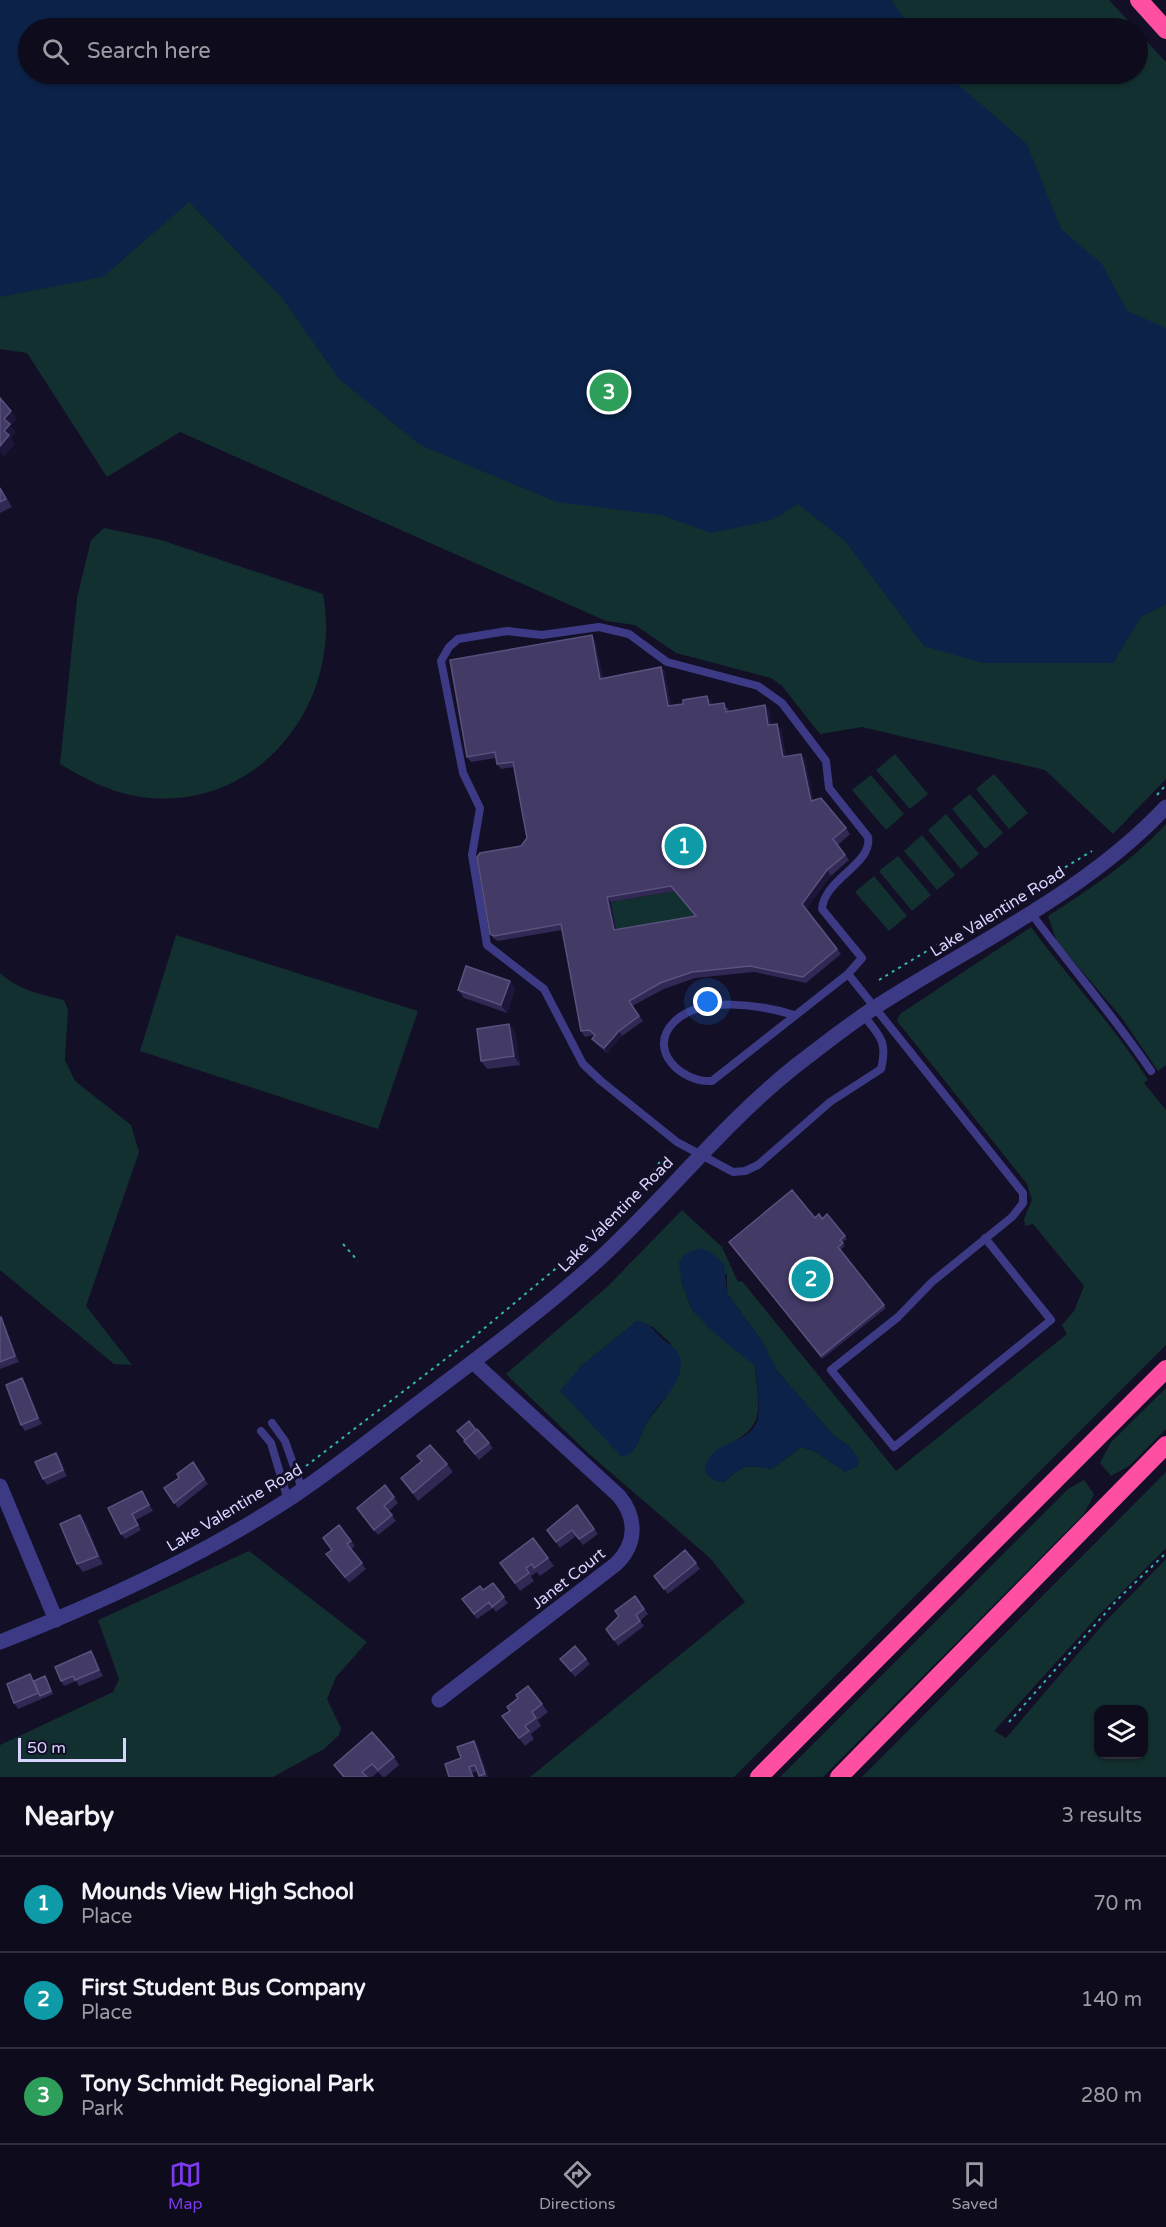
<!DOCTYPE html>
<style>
body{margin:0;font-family:"Varela Round",sans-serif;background:#1c1929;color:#f1f3f6}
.controls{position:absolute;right:18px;bottom:18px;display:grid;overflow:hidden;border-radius:12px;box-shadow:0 2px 4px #0004}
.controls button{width:54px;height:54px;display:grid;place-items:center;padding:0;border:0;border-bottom:2px solid #2e2b3b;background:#0e0b1c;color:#f1f3f6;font:30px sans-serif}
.scale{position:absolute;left:18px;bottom:15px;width:108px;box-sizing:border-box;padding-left:6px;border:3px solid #d9d4ff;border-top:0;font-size:16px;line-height:21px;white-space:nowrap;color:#d9d4ff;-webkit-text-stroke:4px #130f26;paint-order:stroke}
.you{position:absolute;left:708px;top:1002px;width:21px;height:21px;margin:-15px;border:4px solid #fff;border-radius:50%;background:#1a73e8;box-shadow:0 0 0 9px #1a73e833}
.badge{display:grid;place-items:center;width:39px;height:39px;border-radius:50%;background:#7c3aed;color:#fff;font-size:20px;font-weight:700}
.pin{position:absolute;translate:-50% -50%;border:3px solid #fff;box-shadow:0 2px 6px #0006}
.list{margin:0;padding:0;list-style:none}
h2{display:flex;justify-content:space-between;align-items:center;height:78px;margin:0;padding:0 24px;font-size:26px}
h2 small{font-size:20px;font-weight:400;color:#9b9ba3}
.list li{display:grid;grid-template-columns:39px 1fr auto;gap:18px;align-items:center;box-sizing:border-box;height:96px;padding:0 24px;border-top:2px solid #2e2b3b}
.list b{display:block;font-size:22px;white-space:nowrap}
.list p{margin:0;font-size:20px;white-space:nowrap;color:#9b9ba3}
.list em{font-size:20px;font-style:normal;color:#9b9ba3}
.icon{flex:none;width:33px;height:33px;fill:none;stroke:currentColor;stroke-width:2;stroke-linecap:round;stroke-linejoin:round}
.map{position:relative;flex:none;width:1166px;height:1777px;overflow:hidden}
.search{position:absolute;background:#0e0b1c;box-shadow:0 2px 4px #0004;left:18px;right:18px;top:18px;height:66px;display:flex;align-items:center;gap:15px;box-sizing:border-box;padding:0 21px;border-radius:33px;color:#9b9ba3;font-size:22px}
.sheet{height:366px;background:#0e0b1c}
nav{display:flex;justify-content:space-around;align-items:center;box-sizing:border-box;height:84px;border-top:2px solid #2e2b3b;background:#0e0b1c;font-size:16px;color:#9b9ba3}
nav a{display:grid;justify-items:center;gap:3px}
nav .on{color:#7c3aed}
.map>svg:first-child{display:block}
.green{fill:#12302f;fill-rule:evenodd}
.water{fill:#0c2248}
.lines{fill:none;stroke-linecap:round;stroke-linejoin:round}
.path{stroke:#2fb8b0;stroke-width:2;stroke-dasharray:3 4.5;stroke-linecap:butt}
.service{stroke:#3d3a85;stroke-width:8}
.minor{stroke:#3d3a85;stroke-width:15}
.tertiary{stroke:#3d3a85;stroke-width:15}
.motorway{stroke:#ff4fa3;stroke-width:18}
.wall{fill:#312854;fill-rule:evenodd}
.shaded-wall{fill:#1d163a}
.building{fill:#433a66;stroke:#5a527e;stroke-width:1.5;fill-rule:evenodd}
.labels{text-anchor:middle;stroke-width:6;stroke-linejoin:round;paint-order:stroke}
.street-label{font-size:16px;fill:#d9d4ff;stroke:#130f26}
</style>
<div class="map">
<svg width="1166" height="1777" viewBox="0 0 1166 1777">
<rect width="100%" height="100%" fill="#130f26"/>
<path class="green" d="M0,0H1109L1135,28H28V74H1138V32L1166,62V779L1113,834L1045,770L862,727L820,734L782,686L771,678L676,653L635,625L606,621L180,432L107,477L27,353L0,349Z
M104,528L161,540L323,594C344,706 254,817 135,796C107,791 84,778 60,764L77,598L91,540Z
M895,754L928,794L910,809L876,770Z
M994,774L1028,813L1009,829L976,789Z
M871,775L904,814L886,830L852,790Z
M970,794L1003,833L985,849L952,809Z
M946,814L979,854L961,869L928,830Z
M1166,824V1065L1158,1071L1121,1017L1057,942L1048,916C1090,889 1131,862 1166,824Z
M922,835L955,875L937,890L904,851Z
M898,856L931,895L912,911L879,871Z
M874,876L907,916L889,931L855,892Z
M675,891L700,921L617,936L611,902Z
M1031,927C1069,979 1114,1025 1148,1080L1144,1083L1166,1110V1345L734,1777H530L745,1602L710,1558L588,1453L506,1374L607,1287L682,1210L722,1247L738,1282L742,1281L896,1471L1067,1334L1062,1325L1074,1311L1084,1286L1033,1224L1025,1226L1024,1219L1032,1200L1027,1184L897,1021L900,1014ZM727,1274V1293L762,1341L777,1371L834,1436L849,1446L845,1472L816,1452L801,1447L772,1469C745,1464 744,1464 724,1482L718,1450C766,1427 760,1416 755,1366L692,1310L681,1280ZM637,1321L653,1327L671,1344L666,1397L646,1423L637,1445L581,1366Z
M176,935L418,1011L378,1129L140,1051Z
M0,973C18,990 40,994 64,1000L68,1010L65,1060L75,1081L131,1125L139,1152L86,1306L132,1365L114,1364L0,1270Z
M1166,1388V1429L1129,1466L1111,1476L1100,1463L1111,1442Z
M1166,1472V1548L1098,1616L994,1731L1006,1738L1104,1623L1166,1559V1777H862ZM1098,1710H1144V1754H1098Z
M1084,1480L1094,1494L1084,1514L823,1777H780L1068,1489Z
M249,1551L367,1642L336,1677L327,1699L341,1728L339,1735L324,1749L273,1777H0V1745L113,1692L119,1679L98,1620Z"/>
<path class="water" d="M0,0H891L912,28H28V74H946L1027,144L1061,229L1102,264L1127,311L1166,328V604L1141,617L1113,663H982L924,646L845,541L798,504L772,520L711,533L661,515L556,502L420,445L339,379L282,298L189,202L103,277L0,297Z
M701,1248L710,1252L724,1264L727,1293L762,1341L777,1371L834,1436L849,1446L859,1460L858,1466L845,1472L816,1452L801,1447L772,1469C745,1464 744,1464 724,1482C710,1482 699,1472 709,1458C720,1441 748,1443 757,1422C761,1412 757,1379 755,1366L713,1332L692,1310L681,1280L679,1261L685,1254Z
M637,1321C650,1322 653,1330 662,1339C671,1346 681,1350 681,1364C680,1388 656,1404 646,1424C641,1432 640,1442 634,1449C630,1454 628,1455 622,1457L560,1391L581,1366Z"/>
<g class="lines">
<path class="path" d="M1157,795L1166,785
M879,980L1092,851
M343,1244L358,1261
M306,1466L469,1341L584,1245L639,1191L667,1152
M1009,1722L1117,1600L1166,1553"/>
<path class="service" d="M1031,913C1070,966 1114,1016 1151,1071
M848,974L862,958L822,909C824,879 873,864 868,837L829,788L826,761L782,703L758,686L667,662L629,634L599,627L542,635L507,631L458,639L449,647L441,661L463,773L480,808L472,855L487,945L544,989L583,1064L601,1081L677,1142L733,1172L745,1171L758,1165L830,1102L881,1069C888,1042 880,1036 863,1015
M794,1015C762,1005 701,995 674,1022C646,1050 682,1083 712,1081L848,974L1023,1193V1203L1012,1217L932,1282L898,1317L831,1370L894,1447L1051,1320L985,1238
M272,1423L285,1441L302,1489
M261,1431L271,1443L288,1500"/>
<path class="minor" d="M0,1486L56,1620
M439,1700L616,1564C637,1544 637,1518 619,1496L473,1362"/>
<path class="tertiary" d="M0,1642C99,1603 196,1559 286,1501C338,1467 387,1426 437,1389C491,1348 546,1307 596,1262C666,1198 723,1123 798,1064C823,1045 848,1025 874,1008C973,944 1084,894 1166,807"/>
<path class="motorway" d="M1139,0L1166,30
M759,1777L1166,1369
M839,1777L1166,1445"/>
</g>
<path class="wall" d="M0,487L12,507L0,513Z
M595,640L603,678L661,667L665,672L671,706L683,704L707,696L711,701L712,705L728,708L729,711L765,705L769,710L771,725L781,729L786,756L805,759L813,800L846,828L850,834L838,845L849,860L831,876L806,909L841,954L806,983L754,972L695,978L664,989L632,1006L643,1021L622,1036L607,1053L596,1044L592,1039L594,1036L593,1035L585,1037L581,1031L562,930L498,941L494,939L490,934L521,846L527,838L514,767L501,769L497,764L496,758L471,762L467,757ZM675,891L696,916L616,930L611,902Z
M510,981L515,989L507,1013L464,998L458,990Z
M509,1024L515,1032L520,1065L487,1069L481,1061Z
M827,1214L847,1239L842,1242L845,1246L840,1250L886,1308L822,1359L729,1242L815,1218L822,1219Z
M1,1317L4,1323L19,1362L0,1369Z
M26,1384L42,1424L25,1431L21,1425Z
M476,1430L489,1443L493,1448L479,1460L464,1441Z
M417,1456L447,1464L453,1472L418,1501L401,1478L421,1462Z
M60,1458L67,1476L47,1485L43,1479Z
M193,1462L208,1484L178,1508L164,1488L179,1478Z
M142,1491L153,1511L136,1520L141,1530L125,1539L121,1534Z
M394,1497L398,1503L389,1511L396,1521L378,1535L357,1508Z
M577,1505L598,1534L583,1545L576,1536L560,1548L547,1530Z
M86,1523L103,1564L83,1572L77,1564Z
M533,1538L554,1566L540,1576L537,1572L531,1576L534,1581L520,1591L500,1563Z
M351,1541L355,1546L351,1549L366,1569L349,1583L326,1554Z
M696,1563L700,1569L668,1594L658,1581Z
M493,1583L508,1603L496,1612L493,1608L477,1619L462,1599L483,1590Z
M635,1596L648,1614L640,1621L644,1626L618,1646L606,1629L619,1616Z
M91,1651L95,1657L103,1676L79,1686L76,1681L64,1686L61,1681Z
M560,1659H586L590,1664L575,1677Z
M47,1679L53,1694L18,1709L14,1703L34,1681Z
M518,1698L542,1704L548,1712L538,1720L541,1726L531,1734L534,1739L525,1746L502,1716L510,1711Z
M474,1741L478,1747L488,1777H480L477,1771L473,1773L461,1758Z
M394,1757L399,1765L385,1777H383L378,1772L372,1777H343L334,1765Z"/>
<path class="shaded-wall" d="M11,411L17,419L11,426L16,432L11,437L15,444L4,457L0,451V446L4,431V419Z
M592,635L595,640L604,684L600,679Z
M661,667L665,672L672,712L668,706Z
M707,696L711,701L713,711L709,705Z
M765,705L769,710L772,731L768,725Z
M777,724L781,729L787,762L783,757Z
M801,754L805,759L814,806L811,801Z
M827,870L831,876L805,910L802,904Z
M607,897L611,902L617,936L614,930Z
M510,981L515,989L507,1013L501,1005Z
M509,1024L515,1032L520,1065L514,1056Z
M619,1031L622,1036L607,1053L604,1048Z
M1,1317L4,1323L19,1362L15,1356Z
M22,1378L26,1384L42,1424L38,1418Z
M56,1453L60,1458L67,1476L63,1470Z
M80,1515L86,1523L103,1564L98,1556Z
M91,1651L95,1657L103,1676L99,1670Z
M474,1741L478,1747L488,1777L485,1774Z"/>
<path class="building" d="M0,398L11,411L4,419L10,424L4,431L9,435L0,446Z
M0,488L6,499L0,502Z
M592,635L600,679L661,667L668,706L683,704V700L707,696L709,705L724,703L726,712L765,705L768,725L777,724L783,757L801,754L811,801L821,798L846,828L833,839L845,855L827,870L802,904L837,949L803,977L750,966L692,972L660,983L629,1001L639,1016L619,1031L604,1048L592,1039L595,1035L589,1030L581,1031L561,924L494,936L490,934L477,857L480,853L521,846L527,838L513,762L497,764L495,752L467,757L450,660ZM671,886L696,916L614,930L607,897Z
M466,966L510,981L501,1005L458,990Z
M509,1024L514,1056L481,1061L477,1029Z
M792,1190L815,1218L819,1214L822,1219L827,1214L845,1236L840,1240L843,1243L838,1247L884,1305L821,1356L729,1242Z
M1,1317L15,1356L0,1362V1318Z
M22,1378L38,1418L21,1425L6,1385Z
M469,1421L476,1430L465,1440L457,1431Z
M477,1429L489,1443L475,1454L464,1441Z
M430,1445L447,1464L413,1493L401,1478L422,1461L417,1456Z
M56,1453L63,1470L43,1479L35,1462Z
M193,1462L204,1479L174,1503L164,1488L179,1478L177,1474Z
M385,1485L394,1497L384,1506L392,1515L374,1530L357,1508Z
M142,1491L149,1505L132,1514L138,1525L121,1534L108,1508Z
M577,1505L594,1529L579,1539L572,1530L556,1542L547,1530Z
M80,1515L98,1556L77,1564L60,1524Z
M339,1525L351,1541L347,1544L362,1563L345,1577L326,1554L332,1550L323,1538Z
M533,1538L548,1558L534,1568L532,1564L526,1568L529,1573L515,1583L500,1563Z
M685,1550L696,1563L664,1589L654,1576Z
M493,1583L504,1597L492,1607L489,1602L474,1614L462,1599L480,1586L483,1590Z
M635,1596L644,1609L636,1615L640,1621L614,1640L606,1629L619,1616L615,1611Z
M575,1646L586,1659L571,1671L560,1659Z
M91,1651L99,1670L75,1680L73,1676L61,1681L55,1667Z
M30,1674L38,1693L14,1703L7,1684Z
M45,1676L51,1691L40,1696L34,1681Z
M528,1686L542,1704L532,1712L536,1718L525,1726L529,1731L519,1738L502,1716L510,1711L507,1707L518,1698L516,1695Z
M372,1732L394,1757L378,1770L372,1764L362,1772L367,1777H344L334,1765Z
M474,1741L485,1774L479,1776L475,1765L469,1767L473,1777H449L445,1764L461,1758L457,1747Z"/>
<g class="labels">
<g class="street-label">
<text transform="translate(997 911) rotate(-32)" y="6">Lake Valentine Road</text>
<text transform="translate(615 1214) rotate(-45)" y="6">Lake Valentine Road</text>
<text transform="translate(234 1507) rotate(-31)" y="6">Lake Valentine Road</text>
<text transform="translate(568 1578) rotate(-38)" y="6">Janet Court</text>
</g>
</g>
</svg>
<div class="controls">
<button><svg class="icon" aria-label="layers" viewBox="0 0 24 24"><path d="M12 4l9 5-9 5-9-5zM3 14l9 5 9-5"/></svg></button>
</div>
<div class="scale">50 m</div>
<div class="you"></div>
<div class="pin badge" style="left:684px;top:846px;background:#0f9aa8">1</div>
<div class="pin badge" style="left:811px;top:1279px;background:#0f9aa8">2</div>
<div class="pin badge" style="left:609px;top:392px;background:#2e9e5b">3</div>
<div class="search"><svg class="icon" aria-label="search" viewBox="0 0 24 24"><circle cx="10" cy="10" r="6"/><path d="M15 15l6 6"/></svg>Search here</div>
</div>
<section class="sheet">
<h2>Nearby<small>3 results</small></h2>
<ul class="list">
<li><span class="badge" style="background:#0f9aa8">1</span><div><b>Mounds View High School</b><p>Place</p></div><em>70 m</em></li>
<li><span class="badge" style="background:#0f9aa8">2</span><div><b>First Student Bus Company</b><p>Place</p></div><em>140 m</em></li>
<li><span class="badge" style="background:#2e9e5b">3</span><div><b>Tony Schmidt Regional Park</b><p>Park</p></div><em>280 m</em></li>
</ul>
</section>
<nav>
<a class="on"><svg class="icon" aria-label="map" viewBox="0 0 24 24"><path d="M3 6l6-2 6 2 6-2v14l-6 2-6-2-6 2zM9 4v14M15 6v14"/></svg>Map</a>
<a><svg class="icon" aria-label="directions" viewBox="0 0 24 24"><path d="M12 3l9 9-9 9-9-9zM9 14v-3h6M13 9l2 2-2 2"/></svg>Directions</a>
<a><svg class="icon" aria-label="saved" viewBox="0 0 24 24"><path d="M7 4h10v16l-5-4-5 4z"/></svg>Saved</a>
</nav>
